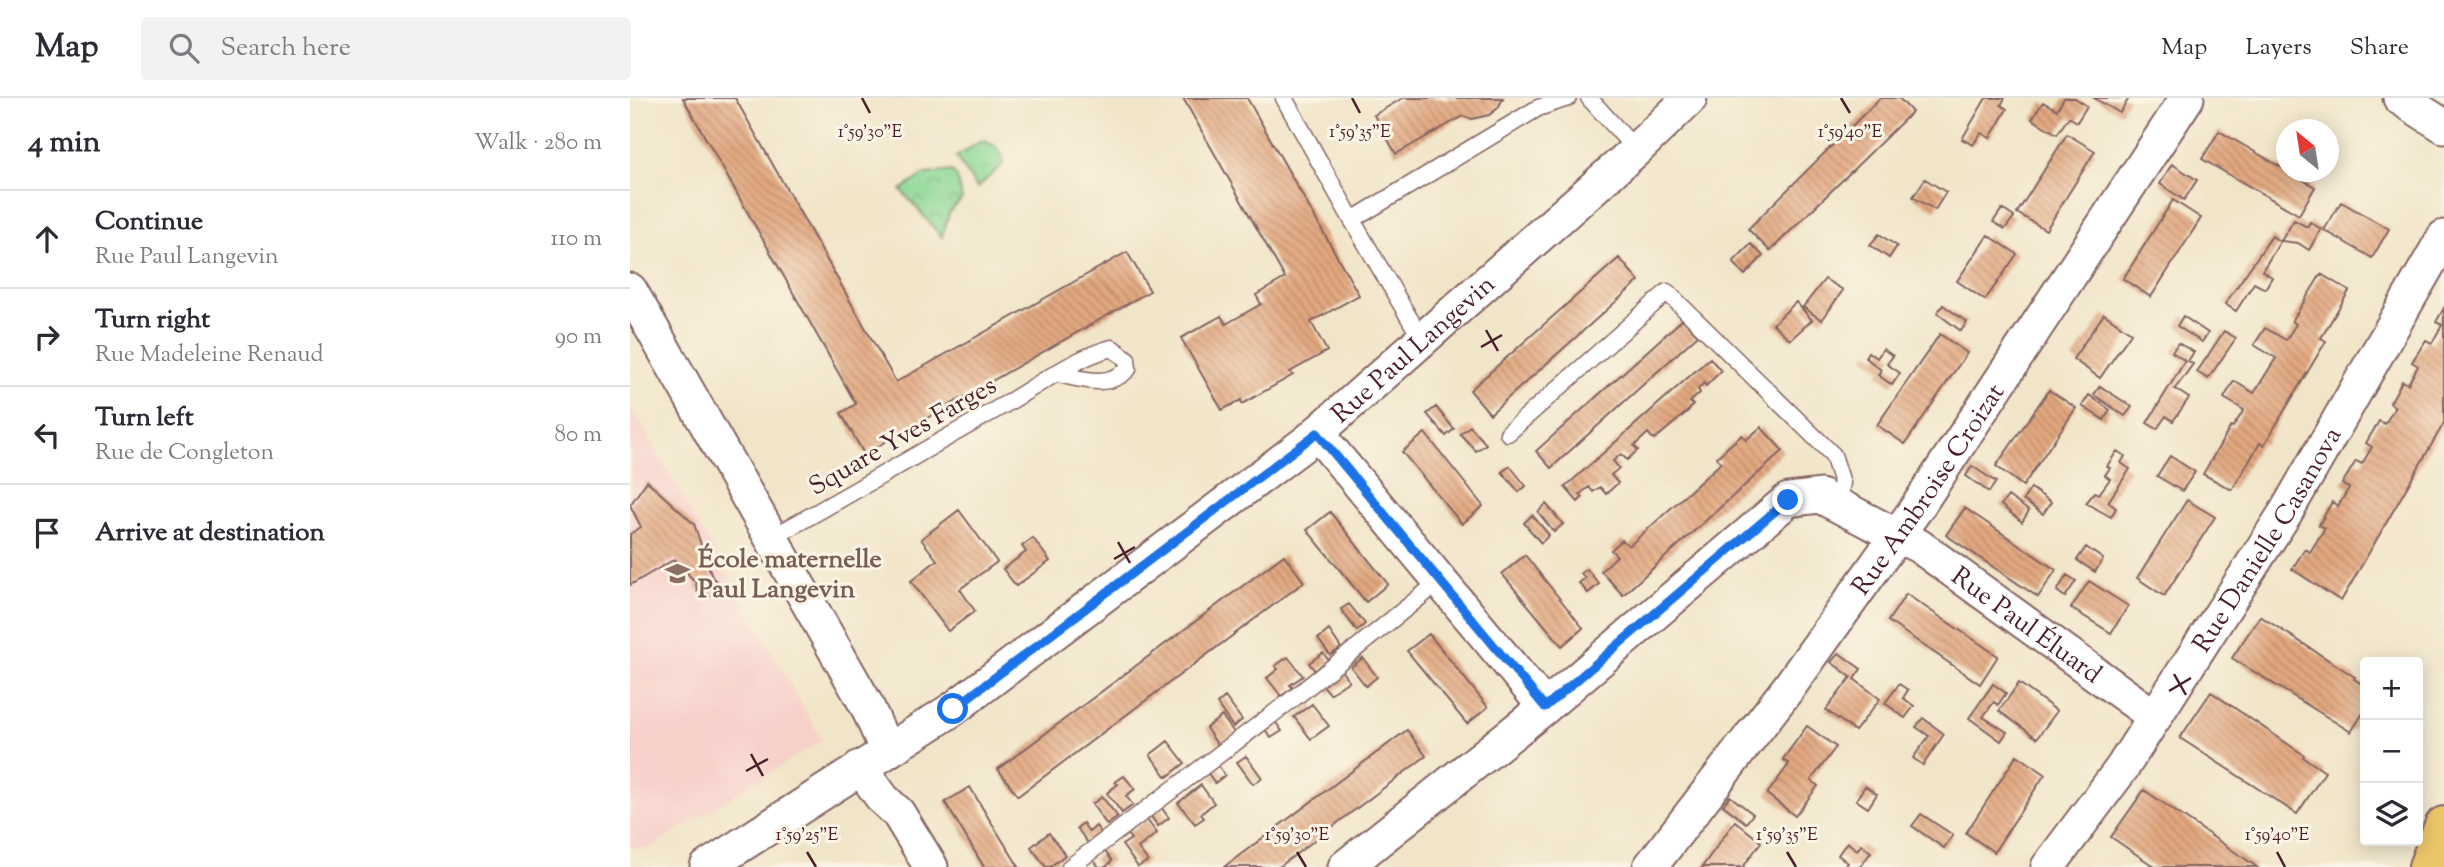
<!DOCTYPE html>
<meta charset="utf-8">
<style>
body{margin:0;font-family:"Sorts Mill Goudy",serif;background:#f2f2f3;color:#2b2b33}
.controls{position:absolute;right:21px;bottom:21px;display:grid;overflow:hidden;border-radius:7px;box-shadow:0 4px 18px #0003}
.controls button{width:63px;height:63px;display:grid;place-items:center;padding:0;border:0;border-bottom:2px solid #e1e1e2;background:#fff;color:#2b2b33;font:35px sans-serif}
.compass{position:absolute;left:1646px;top:21px;width:63px;height:63px;border-radius:50%;background:#fff;box-shadow:0 4px 18px #0003;rotate:330deg}
.stop{position:absolute;width:21px;height:21px;margin:-16px;border:5px solid #1a73e8;border-radius:50%;background:#fff}
.stop.end{background:#1a73e8;border-color:#fff;box-shadow:0 2px 7px #0008}
.list{margin:0;padding:0;list-style:none}
h2{display:flex;justify-content:space-between;align-items:center;height:91px;margin:0;padding:0 28px;font-size:30px}
h2 small{font-size:23px;font-weight:400;color:#7c7c81}
.list li{display:grid;grid-template-columns:46px 1fr auto;gap:21px;align-items:center;box-sizing:border-box;height:98px;padding:0 28px;border-top:2px solid #e1e1e2}
.list b{display:block;font-size:26px;white-space:nowrap}
.list p{margin:0;font-size:23px;white-space:nowrap;color:#7c7c81}
.list em{font-size:23px;font-style:normal;color:#7c7c81}
.icon{flex:none;width:38px;height:38px;fill:none;stroke:currentColor;stroke-width:2;stroke-linecap:round;stroke-linejoin:round}
.map{position:relative;flex:none;width:1814px;height:769px;overflow:hidden}
header{display:flex;align-items:center;gap:42px;box-sizing:border-box;height:98px;padding:0 35px;background:#fff;border-bottom:2px solid #e1e1e2}
header strong{font-size:33px}
nav{display:flex;gap:38px;margin-inline-start:auto;font-size:24px}
.search{width:490px;height:63px;background:#f2f2f3;display:flex;align-items:center;gap:18px;box-sizing:border-box;padding:0 24px;border-radius:7px;color:#7c7c81;font-size:26px}
main{display:flex}
aside{flex:1;background:#fff}
.map>svg:first-child{display:block}
.built{fill:#f7d0ca}
.park{fill:url(#park-crowns);stroke:#6a7b60;stroke-width:2}
.building{fill:url(#building-back-hatch)}
.lines{fill:none;stroke-linecap:round;stroke-linejoin:round}
.service-casing{stroke:#846462;stroke-width:19}
.minor-casing{stroke:#846462;stroke-width:37}
.primary-casing{stroke:#846462;stroke-width:42}
.service{stroke:#fff;stroke-width:16}
.minor{stroke:#fff;stroke-width:33}
.primary{stroke:#ebc669;stroke-width:38}
.route{stroke:#1a73e8;stroke-width:9}
.ticks{fill:none;stroke:#4a1f2b;stroke-width:2.5}
.labels{text-anchor:middle;stroke-width:6;stroke-linejoin:round;paint-order:stroke}
.street-label{font-size:26px;fill:#4a1f2b;stroke:#fcf5e5}
.education-label{font-size:26px;font-weight:bold;fill:#785e54;stroke:#fcf5e5;text-anchor:start}
.ticks-label{font-size:18px;text-anchor:middle;fill:#4a1f2b;stroke:#fcf5e5;stroke-width:6;stroke-linejoin:round;paint-order:stroke}
</style>
<header>
<strong>Map</strong>
<div class="search"><svg class="icon" aria-label="search" viewBox="0 0 24 24"><circle cx="10" cy="10" r="6"/><path d="M15 15l6 6"/></svg>Search here</div>
<nav><a>Map</a><a>Layers</a><a>Share</a></nav>
</header>
<main>
<aside>
<h2>4 min<small>Walk · 280 m</small></h2>
<ul class="list">
<li><svg class="icon" aria-label="ahead" viewBox="0 0 24 24"><path d="M12 20V5M6 11l6-6 6 6"/></svg><div><b>Continue</b><p>Rue Paul Langevin</p></div><em>110 m</em></li>
<li><svg class="icon" aria-label="right" viewBox="0 0 24 24"><path d="M7 20v-9h11M14 6l5 5-5 5"/></svg><div><b>Turn right</b><p>Rue Madeleine Renaud</p></div><em>90 m</em></li>
<li><svg class="icon" aria-label="left" viewBox="0 0 24 24"><path d="M17 20v-9H6M10 6l-5 5 5 5"/></svg><div><b>Turn left</b><p>Rue de Congleton</p></div><em>80 m</em></li>
<li><svg class="icon" aria-label="arrive" viewBox="0 0 24 24"><path d="M6 21V4h12l-3 4 3 4H6"/></svg><div><b>Arrive at destination</b></div></li>
</ul>
</aside>
<div class="map">
<svg width="1814" height="769" viewBox="0 0 1814 769">
<defs>
<pattern id="park-crowns" width="20" height="18" patternUnits="userSpaceOnUse" patternTransform="scale(1.75)"><rect width="20" height="18" fill="#8ad794"/><path d="M2 6a3 3 0 1 1 6 0M12 15a3 3 0 1 1 6 0" fill="none" stroke="#79b880"/></pattern>
<pattern id="building-back-hatch" width="6" height="6" patternUnits="userSpaceOnUse" patternTransform="scale(1.75)"><rect width="6" height="6" fill="#e2a880"/><path d="M-1 5l2 2M0 0l6 6M5-1l2 2" fill="none" stroke="#b98869"/></pattern>
</defs>
<rect width="100%" height="100%" fill="#fcf5e5"/>
<filter id="ink" filterUnits="userSpaceOnUse"><feTurbulence type="fractalNoise" baseFrequency=".0143" numOctaves="2"/><feDisplacementMap in="SourceGraphic" scale="14" xChannelSelector="R" yChannelSelector="G"/><feConvolveMatrix kernelMatrix="1 2 1 2 8 2 1 2 1" color-interpolation-filters="sRGB"/></filter>
<filter id="wash" filterUnits="userSpaceOnUse"><feTurbulence type="fractalNoise" baseFrequency=".00686" numOctaves="4" result="noise"/><feDisplacementMap in="SourceGraphic" scale="28" xChannelSelector="R" yChannelSelector="G"/><feGaussianBlur stdDeviation="1.57" result="paint"/><feColorMatrix in="noise" values="0 0 0 0 0 0 0 0 0 0 0 0 0 0 0 0 0 1.4 0 .05"/><feComposite in="paint" operator="in"/></filter>
<g filter="url(#wash)">
<rect width="100%" height="100%" fill="#f1e5c9"/>
<path class="built" d="M0,307L192,642L19,751L4,750L0,747Z"/>
<path class="park" d="M351,43C365,45 373,53 373,66L347,90L326,59Z
M321,73L327,79L332,101L319,115L312,139L271,92L295,76Z"/>
<g id="blocks">
<path class="building" d="M53,0H105L266,284L497,154L520,193L234,356L211,315L226,306Z
M553,0H617L729,197L681,224L697,253L660,274L663,277L612,306L611,302L592,312L551,240L591,218L596,226L631,206L626,197L655,180Z
M773,0H873L868,10L859,17L842,21L833,18L766,56L744,17Z
M1250,0H1269L1282,14L1140,153L1118,131Z
M1356,0H1375L1371,7L1377,11L1360,40L1351,35L1343,47L1332,41Z
M1434,0H1445L1457,8L1447,24L1439,19L1427,36L1402,21L1413,4L1427,12Z
M1464,0H1499L1490,15Z
M1589,33L1685,89L1669,117L1572,61Z
M1437,36L1465,53L1416,132L1387,115Z
M1542,66L1567,82L1554,102L1530,86Z
M1295,81L1316,94L1305,112L1283,99Z
M1543,102L1571,120L1521,199L1493,181Z
M1711,104L1759,131L1742,160L1694,132Z
M1372,111L1384,119L1375,131L1363,124Z
M1664,122L1677,129L1680,124L1691,131L1679,152L1668,145L1651,143Z
M1249,136L1267,148L1259,160L1240,147Z
M1358,137L1387,156L1355,202L1327,183Z
M1642,138L1650,144L1632,173L1642,179L1635,191L1624,185L1606,213L1595,206Z
M1121,146L1133,158L1115,177L1103,164Z
M989,160L1009,183L860,316L840,292Z
M1691,176L1719,193L1691,240L1696,243L1634,347L1630,345L1602,392L1573,376L1601,328L1603,329L1614,312L1594,300L1604,283L1624,295L1646,260L1624,247L1635,230L1656,242L1666,226L1662,223Z
M1195,181L1213,192L1192,222L1173,209Z
M1166,204L1182,222L1160,242L1143,226Z
M1313,207L1337,224L1331,233L1307,215Z
M1814,210V325L1711,503L1662,471L1675,451L1680,454L1695,430L1689,427L1702,404L1708,408L1719,390L1712,386L1726,363L1732,366L1742,349L1736,345L1749,323L1755,326L1765,309L1760,305L1772,283L1778,286L1788,268L1782,264L1796,242L1802,245L1812,227L1806,224Z
M1474,216L1501,235L1470,280L1443,261Z
M1553,218L1578,235L1572,244L1547,228Z
M1053,221L1068,237L921,370L906,353Z
M1594,233L1606,240L1578,281L1567,274Z
M1310,236L1337,255L1275,346L1247,327Z
M1548,245L1564,254L1558,263L1563,266L1545,291L1559,300L1543,323L1536,318L1527,331L1517,325L1555,263L1542,254Z
M1253,251L1263,258L1257,266L1270,275L1262,287L1248,277L1251,272L1235,259L1238,254L1247,260Z
M1080,260L1091,273L1076,288L1074,285L1068,291L1070,295L1060,304L1063,307L1058,313L1024,342L1018,335L1004,348L1008,352L997,362L991,356L983,363L989,370L981,377L988,385L976,396L970,389L963,394L959,389L950,396L953,399L948,404L935,389Z
M1470,288L1502,309L1495,318L1464,297Z
M1419,292L1446,310L1393,388L1366,368Z
M1459,297L1480,312L1474,322L1452,308Z
M806,309L824,331L816,338L797,316Z
M840,328L856,346L846,353L830,336Z
M1131,329L1153,353L993,497L971,473L987,458L981,452L992,442L999,448L1091,365L1087,359L1099,348L1112,337L1116,342Z
M795,335L853,408L832,426L772,354Z
M1487,353L1495,358L1491,365L1500,371L1478,404L1486,410L1481,419L1456,405L1465,394L1469,396L1480,381L1475,377L1480,370L1477,368Z
M1540,358L1565,374L1552,393L1527,378Z
M880,368L896,388L889,394L872,374Z
M1342,368L1366,384L1359,394L1336,378Z
M17,383L64,426L82,479L87,484L86,492L81,497L79,498L71,490L67,493L66,485L45,461L0,487V436L11,429L0,407Z
M1401,390L1421,404L1413,416L1393,402Z
M1378,398L1399,413L1392,424L1371,407Z
M1557,402L1585,419L1534,498L1507,480Z
M916,406L933,426L924,434L908,414Z
M1335,410L1426,472L1408,499L1316,437Z
M329,412L367,464L330,491L345,513L318,533L281,483L307,462L291,441Z
M700,414L758,486L736,504L677,432Z
M902,417L919,437L911,445L894,425Z
M403,440L420,463L386,488L373,471L396,454L392,448Z
M1456,449L1473,461L1465,474L1447,462Z
M654,457L674,484L388,698L368,671Z
M895,457L953,530L932,548L872,476Z
M957,471L969,486L958,495L949,485L955,480L951,475Z
M1437,477L1446,483L1435,499L1427,493Z
M1459,483L1498,508L1481,535L1441,510Z
M1276,496L1368,558L1350,586L1258,523Z
M719,506L735,526L727,533L711,511Z
M1630,518L1725,579L1724,581L1735,588V612L1721,634L1602,560Z
M699,532L711,550L700,557L688,541Z
M799,536L858,609L837,626L777,553Z
M693,555L700,564L686,574L679,565Z
M1209,555L1231,571L1224,581L1250,601L1225,633L1196,612L1221,579L1201,564Z
M658,559L673,578L660,587L663,590L651,598L637,580L648,571L645,568Z
M733,560L747,579L736,588L721,569Z
M710,571L719,583L700,596L691,585Z
M1389,585L1427,613L1407,640L1369,613Z
M1269,586L1278,592L1273,600L1284,608L1275,620L1255,605Z
M1363,586L1376,595L1368,607L1364,604L1353,619L1377,634L1371,643L1339,620Z
M1581,594L1674,657L1673,659L1695,674L1667,716L1550,640Z
M595,599L612,622L603,629L587,606Z
M682,606L699,628L681,641L664,619Z
M592,618L605,636L589,649L576,630Z
M1293,620L1314,636L1293,667L1283,660L1299,638L1286,629Z
M644,622L652,633L641,640L634,630Z
M1177,628L1206,649L1181,682L1188,688L1165,718L1137,696L1159,666L1153,661Z
M777,632L796,658L653,766L649,769H594Z
M538,643L555,665L537,679L520,657Z
M1387,657L1415,676L1364,754L1336,735Z
M616,658L632,680L623,686L607,664Z
M587,666L595,677L585,685L577,674Z
M494,678L505,691L496,698L503,707L492,715L477,695L488,686L485,684Z
M571,687L584,705L571,716L574,720L565,726L548,705Z
M1235,688L1247,696L1238,710L1226,702Z
M340,689L356,716L389,769H354L315,704Z
M1514,692L1627,769H1525L1481,739Z
M1100,698L1123,716L1116,725L1093,707Z
M472,699L488,719L477,727L462,706Z
M531,709L539,720L528,728L520,717Z
M1291,716L1323,737L1314,750L1282,728Z
M516,721L527,735L508,750L518,763L508,769L492,747L501,741L497,736Z
M1105,723L1131,744L1113,769H1072Z
M453,725L459,734L466,728L473,738L460,748L447,730Z
M419,735L435,757L420,769H416L401,749Z
M1217,744L1227,752L1231,747L1241,754L1230,769H1215L1218,765L1208,757Z
M474,752L482,763L476,769H469L463,761Z"/>
</g>
</g>
<g filter="url(#ink)">
<use href="#blocks" fill-opacity="0" stroke="#846462" stroke-width="2"/>
<g class="lines">
<defs>
<path id="service" d="M654,0L722,122
M959,0L1006,52
M792,242L722,122L908,10L938,0
M878,335L1037,194L1203,357L1212,385L1207,405
M141,440C219,397 296,351 374,307C405,289 448,258 482,250L497,261L498,271C478,291 453,281 428,276
M440,769L664,600L810,483"/>
<g id="minor">
<path d="M1770,0L1814,28"/>
<path d="M0,192L237,608L257,653"/>
<path d="M687,335L915,609"/>
<path d="M230,669L253,701L268,715L301,769"/>
<path id="s1" d="M77,769L323,611L678,343L1006,52L1060,0"/>
<path id="s2" d="M715,769L915,609L1158,402L1190,398L1267,438L1289,448L1525,619"/>
<path id="s3" d="M1020,769L1159,589L1288,408L1557,0"/>
<path id="s4" d="M1418,769L1492,670L1656,414L1814,139"/>
</g>
<path id="primary" d="M1798,769L1814,728"/>
</defs>
<use href="#service" class="service-casing"/>
<use href="#minor" class="minor-casing"/>
<use href="#primary" class="primary-casing"/>
<use href="#service" class="service"/>
<use href="#minor" class="minor"/>
<use href="#primary" class="primary"/>
</g>
</g>
<g class="lines" filter="url(#ink)">
<path class="route" d="M323,611L687,335L915,609L1158,402"/>
</g>
<path class="ticks" d="M232,0L240,15M722,0L730,15M1211,0L1220,15M856,232L868,253M851,249L872,237M488,444L500,465M484,461L505,449M1544,576L1556,597M1539,593L1561,580M121,656L133,678M116,673L138,661M177,754L186,769M667,754L676,769M1157,754L1166,769M1647,754L1655,769"/>
<defs>
<symbol id="school-bare" viewBox="-9 -9 18 18"><path d="M0-5L7-2L0 1L-7-2ZM-4 1L0 2.5L4 1V4Q0 6-4 4Z" fill="#8d6e63" stroke="#fcf5e5" stroke-width="2.5" paint-order="stroke"/></symbol>
</defs>
<g fill-rule="evenodd">
<use href="#school-bare" x="30" y="458" width="35" height="35"/>
</g>
<g class="labels">
<g class="street-label">
<text dy="9" stroke="none"><textPath href="#s1" startOffset="877">Rue Paul Langevin</textPath></text>
<text transform="translate(272 337) rotate(-30)" y="9">Square Yves Farges</text>
<text dy="9" stroke="none"><textPath href="#s3" startOffset="469">Rue Ambroise Croizat</textPath></text>
<text dy="9" stroke="none"><textPath href="#s4" startOffset="394">Rue Danielle Casanova</textPath></text>
<text dy="9" stroke="none"><textPath href="#s2" startOffset="852">Rue Paul Éluard</textPath></text>
</g>
<g class="education-label">
<text x="68" y="469">École maternelle<tspan x="68" dy="30">Paul Langevin</tspan></text>
</g>
</g>
<g class="ticks-label">
<text x="730" y="39">1°59'35"E</text>
<text x="240" y="39">1°59'30"E</text>
<text x="1220" y="39">1°59'40"E</text>
<text x="177" y="742">1°59'25"E</text>
<text x="667" y="742">1°59'30"E</text>
<text x="1157" y="742">1°59'35"E</text>
<text x="1647" y="742">1°59'40"E</text>
</g>
</svg>
<div class="controls">
<button>+</button>
<button>−</button>
<button><svg class="icon" aria-label="layers" viewBox="0 0 24 24"><path d="M12 4l9 5-9 5-9-5zM3 14l9 5 9-5"/></svg></button>
</div>
<svg class="compass" viewBox="-18 -18 36 36"><path d="M0-13l5 13h-10z" fill="#e53935"/><path d="M0 13l5-13h-10z" fill="#7c7c81"/></svg>
<div class="stop" style="left:323px;top:611px"></div>
<div class="stop end" style="left:1158px;top:402px"></div>
</div>
</main>
